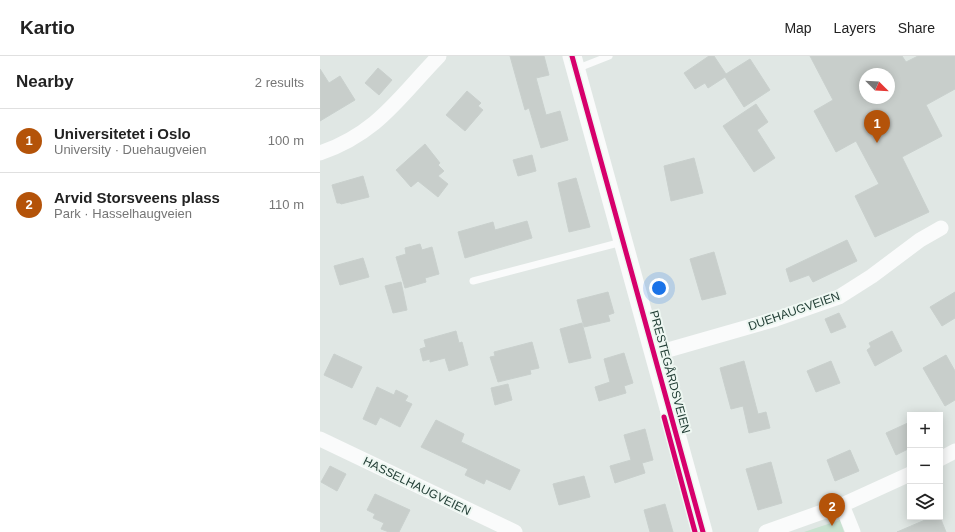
<!DOCTYPE html>
<meta charset="utf-8">
<style>
body{margin:0;font-family:Helvetica,sans-serif;background:#f6f6f6;color:#222}
.controls{position:absolute;right:12px;bottom:12px;display:grid;overflow:hidden;border-radius:0px;box-shadow:0 2px 10px #0003}
.controls button{width:36px;height:36px;display:grid;place-items:center;padding:0;border:0;border-bottom:1px solid #e0e0e0;background:#fff;color:#222;font:20px sans-serif}
.compass{position:absolute;left:539px;top:12px;width:36px;height:36px;border-radius:50%;background:#fff;box-shadow:0 2px 10px #0003;rotate:114deg}
.you{position:absolute;left:339px;top:232px;width:14px;height:14px;margin:-10px;border:3px solid #fff;border-radius:50%;background:#1a73e8;box-shadow:0 0 0 6px #1a73e833}
.badge{display:grid;place-items:center;width:26px;height:26px;border-radius:50%;background:#b45309;color:#fff;font-size:13px;font-weight:700}
.pin{position:absolute;translate:-50% -33px;filter:drop-shadow(0 1px 2px #0008)}
.pin::after{content:'';position:absolute;top:21px;width:14px;height:12px;background:inherit;clip-path:polygon(0 0,100% 0,50% 100%)}
.list{margin:0;padding:0;list-style:none}
h2{display:flex;justify-content:space-between;align-items:center;height:52px;margin:0;padding:0 16px;font-size:17px}
h2 small{font-size:13px;font-weight:400;color:#767676}
.list li{display:grid;grid-template-columns:26px 1fr auto;gap:12px;align-items:center;box-sizing:border-box;height:64px;padding:0 16px;border-top:1px solid #e0e0e0}
.list b{display:block;font-size:15px;white-space:nowrap}
.list p{margin:0;font-size:13px;white-space:nowrap;color:#767676}
.list em{font-size:13px;font-style:normal;color:#767676}
.icon{flex:none;width:22px;height:22px;fill:none;stroke:currentColor;stroke-width:2;stroke-linecap:round;stroke-linejoin:round}
.map{position:relative;flex:none;width:635px;height:476px;overflow:hidden}
header{display:flex;align-items:center;gap:24px;box-sizing:border-box;height:56px;padding:0 20px;background:#fff;border-bottom:1px solid #e0e0e0}
header strong{font-size:19px}
nav{display:flex;gap:22px;margin-inline-start:auto;font-size:14px}
main{display:flex}
aside{flex:1;background:#fff}
.map>svg:first-child{display:block}
.green{fill:#c8e2d0}
.building{fill:#c8cecb;stroke:#c9d0cd;fill-rule:evenodd}
.lines{fill:none;stroke-linecap:round;stroke-linejoin:round}
.service{stroke:#fafbfb;stroke-width:7}
.minor{stroke:#fafbfb;stroke-width:15}
.tertiary{stroke:#fafbfb;stroke-width:19}
.cycleway-casing{stroke:#eef7f2;stroke-width:8}
.cycleway{stroke:#d6006c;stroke-width:5}
.labels{text-anchor:middle;stroke-width:4;stroke-linejoin:round;paint-order:stroke}
.street-label{font-size:12px;fill:#1e3b32;stroke:#eef7f2}
</style>
<header>
<strong>Kartio</strong>
<nav><a>Map</a><a>Layers</a><a>Share</a></nav>
</header>
<main>
<aside>
<h2>Nearby<small>2 results</small></h2>
<ul class="list">
<li><span class="badge">1</span><div><b>Universitetet i Oslo</b><p>University · Duehaugveien</p></div><em>100 m</em></li>
<li><span class="badge">2</span><div><b>Arvid Storsveens plass</b><p>Park · Hasselhaugveien</p></div><em>110 m</em></li>
</ul>
</aside>
<div class="map">
<svg width="635" height="476" viewBox="0 0 635 476">
<rect width="100%" height="100%" fill="#e0e7e4"/>
<path class="green" d="M520,464L524,476H484Z"/>
<path class="building" d="M190,0H224L229,19L216,22L226,59L240,55L248,84L221,92L209,52L205,54Z
M389,0H394L406,18L430,3L450,34L424,51L405,21L388,32L385,27L375,33L364,17Z
M490,0H582L586,6L598,0H635V33L606,49L622,80L582,101L609,156L555,181L535,140L559,128L536,85L516,96L494,55L513,44ZM545,18H569V42H545Z
M58,12L72,24L59,39L45,27Z
M0,13L9,27L20,20L35,44L0,65Z
M147,35L161,47L158,50L163,54L145,75L126,59Z
M436,48L448,66L437,74L455,102L434,116L403,70Z
M105,88L120,107L118,109L124,115L118,120L128,128L118,141L98,125L91,131L76,114Z
M212,99L216,115L198,120L193,104Z
M374,102L383,137L351,145L344,110Z
M43,120L49,141L21,148L20,147H17L12,129Z
M256,122L270,171L249,176L238,127Z
M207,165L212,182L145,202L138,176L173,166L175,174Z
M527,184L537,205L493,226L489,219L470,226L466,213Z
M100,188L102,194L112,191L119,218L105,222L106,226L85,232L76,201L86,198L85,192Z
M394,196L406,238L382,244L370,203Z
M43,202L49,221L20,229L14,210Z
M81,226L87,254L73,257L65,230Z
M288,236L294,257L288,259L290,265L264,271L257,244Z
M635,236V262L622,270L610,251Z
M519,257L526,271L511,277L505,263Z
M262,267L271,302L249,307L240,273Z
M136,275L139,287L142,286L148,309L129,315L125,302L110,306V303L103,305L100,293L106,291L104,284Z
M572,275L582,295L555,310L547,294L551,291L549,287Z
M212,286L219,312L210,314L211,318L178,326L170,301L175,300L174,296Z
M304,297L313,327L304,330L306,337L279,345L275,331L290,326L284,303Z
M14,298L42,311L32,332L4,319Z
M626,299L635,315V344L625,350L603,312Z
M424,305L438,358L446,356L450,372L429,377L423,350L411,353L400,312Z
M511,305L520,327L496,336L487,315Z
M188,328L192,344L175,349L171,332Z
M57,331L74,339L76,334L88,340L85,345L92,348L80,371L60,361L56,369L43,363Z
M116,364L144,378L141,386L200,414L190,434L166,423L164,428L145,419L148,413L101,391Z
M590,366V392L576,399L566,377Z
M325,373L333,404L322,407L325,417L295,427L290,410L311,404L304,379Z
M530,394L539,415L515,425L507,404Z
M451,406L462,447L438,454L426,413Z
M10,410L26,418L17,435L1,426Z
M264,420L270,441L239,449L233,428Z
M55,438L90,454L79,476H69L61,473L64,467L53,462L55,458L47,454Z
M345,448L353,476H330L324,454Z
M612,461H620L626,476H577Z"/>
<g class="lines">
<path class="service" d="M256,13L289,0
M153,225L302,186"/>
<path class="minor" d="M0,97C58,77 79,41 119,0
M334,298L456,263L519,241L552,220L600,184L621,172
M0,383L195,476
M620,403L635,395
M522,449L533,476
M446,476L522,449L590,418"/>
<path class="tertiary" d="M252,0L383,476"/>
<defs>
<path id="cycleway" d="M252,0L383,476
M344,361L375,476"/>
</defs>
<use href="#cycleway" class="cycleway-casing"/>
<use href="#cycleway" class="cycleway"/>
</g>
<g class="labels">
<g class="street-label">
<text transform="translate(474 255) rotate(-19)" y="4">DUEHAUGVEIEN</text>
<text transform="translate(350 316) rotate(75)" y="4">PRESTEGÅRDSVEIEN</text>
<text transform="translate(97 430) rotate(26)" y="4">HASSELHAUGVEIEN</text>
</g>
</g>
</svg>
<div class="controls">
<button>+</button>
<button>−</button>
<button><svg class="icon" aria-label="layers" viewBox="0 0 24 24"><path d="M12 4l9 5-9 5-9-5zM3 14l9 5 9-5"/></svg></button>
</div>
<svg class="compass" viewBox="-18 -18 36 36"><path d="M0-13l5 13h-10z" fill="#e53935"/><path d="M0 13l5-13h-10z" fill="#767676"/></svg>
<div class="you"></div>
<div class="pin badge" style="left:557px;top:87px">1</div>
<div class="pin badge" style="left:512px;top:470px">2</div>
</div>
</main>
